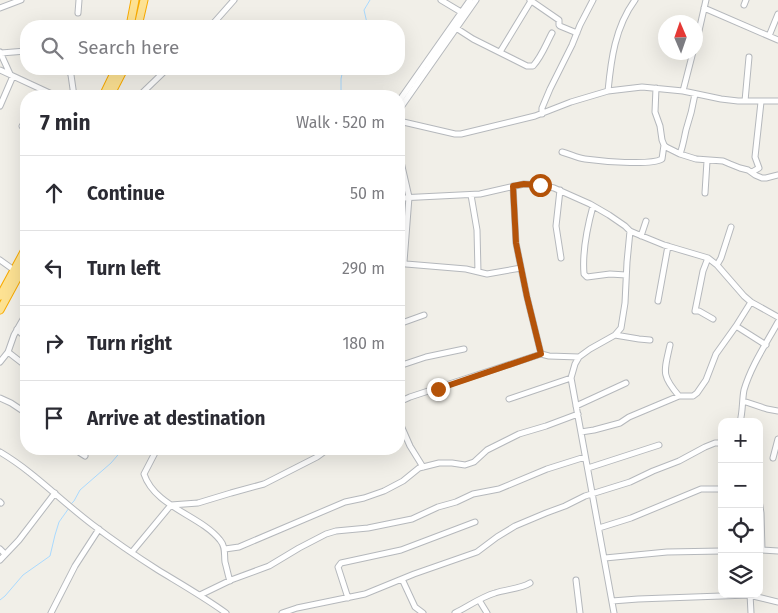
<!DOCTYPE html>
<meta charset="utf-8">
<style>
body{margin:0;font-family:"Fira Sans",sans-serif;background:#f2f2f3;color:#2b2b33}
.controls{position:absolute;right:15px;bottom:15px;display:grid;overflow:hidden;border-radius:10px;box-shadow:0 5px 20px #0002}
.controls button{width:45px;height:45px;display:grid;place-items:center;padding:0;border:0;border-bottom:1px solid #e1e1e2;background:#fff;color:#2b2b33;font:25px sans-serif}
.compass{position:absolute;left:658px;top:15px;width:45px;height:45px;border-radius:50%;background:#fff;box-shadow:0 5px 20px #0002;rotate:358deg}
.stop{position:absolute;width:15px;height:15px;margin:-11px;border:4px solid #b45309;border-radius:50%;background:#fff}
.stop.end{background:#b45309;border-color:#fff;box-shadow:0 1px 5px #0008}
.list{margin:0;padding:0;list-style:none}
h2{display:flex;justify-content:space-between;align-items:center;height:65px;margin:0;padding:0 20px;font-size:21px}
h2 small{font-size:16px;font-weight:400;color:#7c7c81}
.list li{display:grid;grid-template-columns:32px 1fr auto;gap:15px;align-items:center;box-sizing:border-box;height:75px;padding:0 20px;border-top:1px solid #e1e1e2}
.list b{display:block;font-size:19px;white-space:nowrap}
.list em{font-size:16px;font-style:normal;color:#7c7c81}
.icon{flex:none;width:28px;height:28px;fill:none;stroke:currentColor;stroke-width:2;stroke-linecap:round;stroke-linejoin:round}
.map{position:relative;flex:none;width:778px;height:613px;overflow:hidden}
.search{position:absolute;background:#fff;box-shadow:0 5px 20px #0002;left:20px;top:20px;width:385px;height:55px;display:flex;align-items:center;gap:12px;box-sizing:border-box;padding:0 18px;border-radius:20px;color:#7c7c81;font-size:19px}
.panel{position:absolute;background:#fff;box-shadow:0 5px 20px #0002;left:20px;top:90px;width:385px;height:365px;border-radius:20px}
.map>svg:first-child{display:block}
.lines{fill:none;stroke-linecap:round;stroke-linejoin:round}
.stream{stroke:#aadaff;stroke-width:1}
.minor-casing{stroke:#b5b8bc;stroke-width:7}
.highway-casing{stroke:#f9ab00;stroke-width:9}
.minor{stroke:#fff;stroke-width:5}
.highway{stroke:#fde293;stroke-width:7}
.route{stroke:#b45309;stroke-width:6}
</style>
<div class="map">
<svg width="778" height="613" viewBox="0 0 778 613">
<rect width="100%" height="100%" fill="#f1efe8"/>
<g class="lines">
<path class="stream" d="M363,26L367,23L364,10L370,0
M343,69L341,79V90L348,96
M71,504L74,501L80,490L111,463L123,449
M0,600L5,596L23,575L50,556L55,535L59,522L69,508"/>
<defs>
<path id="minor" d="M441,0L461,12
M530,0L559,20V25L560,26L577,33
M744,5L746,0
M0,8L21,0
M704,8L778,40
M78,13L79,0
M211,26L234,0
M456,28L473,39L527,66H533C542,56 546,44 552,33
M769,36L778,14
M696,44L706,0
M0,52L10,74
M500,52L531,1
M1,53L26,51
M68,69L71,75L74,96
M0,70L56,96
M656,88L655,112L660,126L662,140L664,145L666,147L680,154L696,159L723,161L730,164L740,168L748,170L755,175L762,178H766L778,175
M608,91C611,60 615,27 635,0
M683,91L693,52
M139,96L167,69
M399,101L470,0
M745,101L749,57
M0,106L13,76
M399,110L476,0
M542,114V108L550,89L572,45L580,25L593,0
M399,121L455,134H461L535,116L571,102L608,91L642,87L683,91L721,99L738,101H778
M22,126L26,127
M562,152C570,154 577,158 585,159C600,161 650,166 662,159L664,145
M399,153L409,197L404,262L406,264L466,269L487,274L521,268
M680,154C683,146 684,139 686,130C690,118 693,106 695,94
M752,172L759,168L755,157L761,102
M560,190L556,226L561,258
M705,193L707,161
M471,195L477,230L478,272
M399,198L480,194L524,184L540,185L554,188L590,204L609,215L625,226L630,231L637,234L664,245L708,258L717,265L744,296L751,302L778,317
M593,206C587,228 582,251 584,274L587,277L610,274L626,275
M641,236L646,221
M708,258L703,271L695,311H699L713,319
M0,260L14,270
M717,265L721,258L731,227
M658,301L668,246
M399,324L424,315
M736,326L766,345
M17,329L26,338
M615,335L639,339L650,340
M670,345C664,372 661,375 679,396
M8,352L26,366
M541,354L549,356L579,357
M0,362L8,352L14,335L26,314
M399,366L426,357L464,349
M0,398L11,403L26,413
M509,399L571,378
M743,401L767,409L778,411
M399,402L410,397L541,354L527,297L516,243L513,186
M576,406L626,383
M399,421L410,446L423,467
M740,422C743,411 742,400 744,390C751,366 766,344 778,322
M581,432L594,430L620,423L629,417L679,396H693L697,393L706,380L716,354L736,326L751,302
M74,449L85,456
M157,449L144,474C155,507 200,515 220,540C226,547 224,554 225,562C227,569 228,575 230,581
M0,452C34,472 61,501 93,525C114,541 136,556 158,570C181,584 204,597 226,613
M773,458L778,439
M588,468L659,445
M759,500L761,513L762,550H759
M0,502L1,503
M599,528L631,518L701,489H722
M0,549L5,554
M225,549L239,547L345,502L364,498L384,491L403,481L419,468L439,463H452L465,465L474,462L487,450L519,434L546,426L578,414
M762,550L778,551
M132,552L171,505L198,503L231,493L264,484L317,457L328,449
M605,558L667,552L722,551
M0,560L19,540L55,493
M402,579L415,607L423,613
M576,580L580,613
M750,594L751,613
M200,595L231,580L269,566L299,548L326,534L336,531L368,528L412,519L438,507L456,502L473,494L499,489L547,469L585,457
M348,598L338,567L341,563L401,550L475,522
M479,600L487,613
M612,601L638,599L749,595L778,602
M51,613L75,566L99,529
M282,613L297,608L365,594L414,574L477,552L497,537L515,526L546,513L565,506L585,496L630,482L653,471L679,461L705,447L715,443H722
M455,613C469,606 481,597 495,593C507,589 520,589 530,583
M614,613L571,378L575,364L579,357L590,349L615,335L621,328L625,303L627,262L630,231"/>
<path id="highway" d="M130,26L135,0
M138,26L144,0
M103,96L116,69
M110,96L124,69
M0,296L26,248
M0,310L26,262"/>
</defs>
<use href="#minor" class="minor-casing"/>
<use href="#highway" class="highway-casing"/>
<use href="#minor" class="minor"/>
<use href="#highway" class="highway"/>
</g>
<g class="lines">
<path class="route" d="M438,389L541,354L527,297L516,243L513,186L524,184L540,185"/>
</g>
</svg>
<div class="controls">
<button>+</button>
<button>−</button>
<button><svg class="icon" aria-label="locate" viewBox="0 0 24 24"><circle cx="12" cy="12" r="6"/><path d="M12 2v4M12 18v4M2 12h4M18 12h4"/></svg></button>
<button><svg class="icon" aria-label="layers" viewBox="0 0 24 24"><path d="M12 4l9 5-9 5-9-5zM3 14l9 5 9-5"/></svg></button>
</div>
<svg class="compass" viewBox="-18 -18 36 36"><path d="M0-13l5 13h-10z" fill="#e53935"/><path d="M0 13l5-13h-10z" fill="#7c7c81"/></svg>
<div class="stop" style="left:540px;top:185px"></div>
<div class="stop end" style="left:438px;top:389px"></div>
<div class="search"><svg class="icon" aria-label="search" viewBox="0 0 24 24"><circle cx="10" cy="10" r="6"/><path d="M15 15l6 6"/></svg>Search here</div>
<section class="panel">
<h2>7 min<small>Walk · 520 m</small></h2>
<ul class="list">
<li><svg class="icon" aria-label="ahead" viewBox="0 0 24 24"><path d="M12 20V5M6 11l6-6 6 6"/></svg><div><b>Continue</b></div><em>50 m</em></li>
<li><svg class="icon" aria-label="left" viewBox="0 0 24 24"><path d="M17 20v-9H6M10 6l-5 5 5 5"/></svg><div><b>Turn left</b></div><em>290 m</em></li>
<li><svg class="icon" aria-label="right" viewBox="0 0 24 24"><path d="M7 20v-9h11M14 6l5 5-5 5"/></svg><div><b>Turn right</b></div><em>180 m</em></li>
<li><svg class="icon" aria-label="arrive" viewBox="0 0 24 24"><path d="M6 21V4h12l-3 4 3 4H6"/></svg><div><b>Arrive at destination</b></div></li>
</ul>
</section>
</div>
